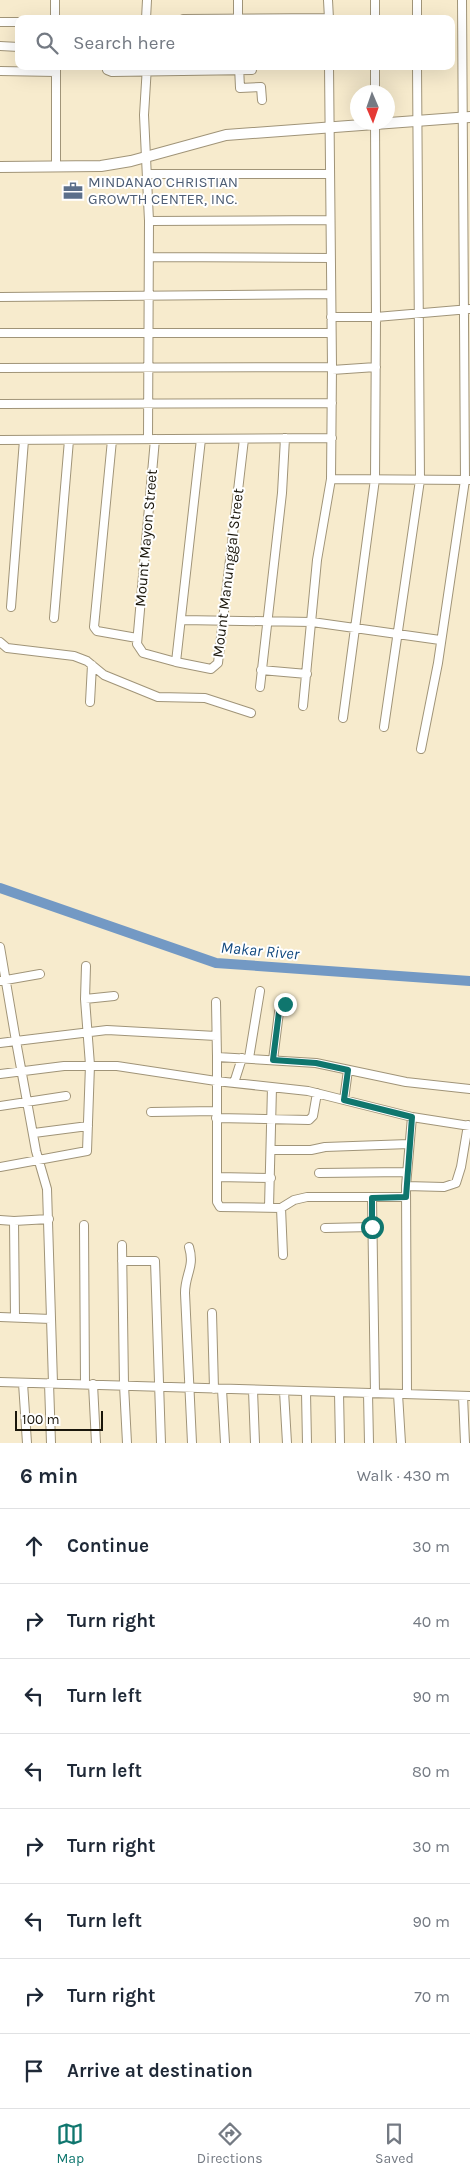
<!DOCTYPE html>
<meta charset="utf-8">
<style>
body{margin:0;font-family:Karla,sans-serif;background:#f6f6f7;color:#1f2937}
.compass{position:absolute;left:350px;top:85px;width:45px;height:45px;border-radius:50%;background:#fff;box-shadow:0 5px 20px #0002;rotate:178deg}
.scale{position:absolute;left:15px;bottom:12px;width:88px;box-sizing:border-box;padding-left:5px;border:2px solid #1a160b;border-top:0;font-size:14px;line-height:18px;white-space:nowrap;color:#1a160b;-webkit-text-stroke:4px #fff;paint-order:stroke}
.stop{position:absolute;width:15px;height:15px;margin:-11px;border:4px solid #0f766e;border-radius:50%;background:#fff}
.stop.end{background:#0f766e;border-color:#fff;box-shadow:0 1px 5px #0008}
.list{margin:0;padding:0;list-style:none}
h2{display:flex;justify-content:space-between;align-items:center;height:65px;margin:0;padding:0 20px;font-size:21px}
h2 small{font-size:16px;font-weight:400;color:#747a83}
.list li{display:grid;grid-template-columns:32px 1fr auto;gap:15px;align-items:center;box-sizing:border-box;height:75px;padding:0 20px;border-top:1px solid #e0e1e3}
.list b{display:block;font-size:19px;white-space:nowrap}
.list em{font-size:16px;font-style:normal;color:#747a83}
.icon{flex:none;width:28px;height:28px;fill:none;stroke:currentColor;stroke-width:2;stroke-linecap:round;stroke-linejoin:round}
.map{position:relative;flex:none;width:470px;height:1443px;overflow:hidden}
.search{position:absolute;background:#fff;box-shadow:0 5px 20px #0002;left:15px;right:15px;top:15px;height:55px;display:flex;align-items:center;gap:12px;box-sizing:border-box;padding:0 18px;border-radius:10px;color:#747a83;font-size:19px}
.sheet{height:665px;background:#fff}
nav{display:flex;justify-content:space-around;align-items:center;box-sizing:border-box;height:70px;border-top:1px solid #e0e1e3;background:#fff;font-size:14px;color:#747a83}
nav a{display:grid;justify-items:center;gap:2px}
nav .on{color:#0f766e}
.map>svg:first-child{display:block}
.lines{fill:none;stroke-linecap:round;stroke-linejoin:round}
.river{stroke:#7399c4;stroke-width:10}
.minor-casing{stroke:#a09478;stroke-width:10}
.major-casing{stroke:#a09478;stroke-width:12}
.minor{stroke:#fff;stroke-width:8}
.major{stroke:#fff;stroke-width:10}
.route{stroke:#0f766e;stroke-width:6}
.labels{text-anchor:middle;stroke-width:4;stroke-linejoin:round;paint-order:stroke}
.service-label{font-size:15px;fill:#4e5e75;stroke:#fff;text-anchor:start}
.street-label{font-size:15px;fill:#1a160b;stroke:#fff}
.water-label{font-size:16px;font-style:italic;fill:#12497f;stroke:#fff}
</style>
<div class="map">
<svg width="470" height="1443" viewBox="0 0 470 1443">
<rect width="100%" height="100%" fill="#f7ebcd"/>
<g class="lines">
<path class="river" d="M0,888L216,963L470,981"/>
<defs>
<path id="minor" d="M55,0V19
M238,0V19
M328,0L329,19
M417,0V19
M146,19L147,0
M183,19L329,18
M375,19V0
M0,22H19
M0,46L19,47
M56,66V167
M106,66L107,70L112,72L252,70
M147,66L144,115L149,221L148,439
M239,66L240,88L261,87L262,100
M0,71L56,72
M375,92V66
M148,174H330
M149,221L330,220
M149,257L331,258
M0,297L331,294
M331,317H376L470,309
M0,333H331
M0,368L332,367
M332,370L376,367
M0,404L332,403
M155,439L137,644L143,653L176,662L201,439
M0,440L332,438
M112,440L94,627L97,631L137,638
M331,479L469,480
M11,607L24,440
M54,618L69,440
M182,620L312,622L440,640
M0,642L7,648L74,656L87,661L104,675L158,697L205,698L251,713
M176,662L211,669L218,663L244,439
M261,670L307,674
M260,687L282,493L285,438
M90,702L92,665
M303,706L317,560L331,479L332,367L329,66
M343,718L375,479L376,317L375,122
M384,727L420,480L417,66
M421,749L438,663L465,480L462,0
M0,947L16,1041L107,1030L216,1036
M0,981L40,974
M85,999L114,996
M216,1002L217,1057
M0,1043L16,1041L36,1151L47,1189L53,1383
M249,1058L260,991
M273,1060L279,1012L285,1004
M0,1074L64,1066H117L216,1081L308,1091L412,1117L470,1126
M234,1083L242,1058
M344,1100L348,1070
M0,1106L66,1096
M151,1112L216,1111
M216,1118L309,1120L313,1116L317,1093
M34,1133L88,1126
M271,1150H311L325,1147L409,1144
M0,1167L87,1151L90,1065L85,999L86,966
M319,1173L406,1172
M217,1177L271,1178
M406,1186L444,1187L456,1183L461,1167L468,1125
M406,1197H307L294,1200L281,1208L220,1207L217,1202V1057L316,1063L406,1082L470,1089
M372,1198L375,1393
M269,1207L272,1087
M281,1208L283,1255
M0,1220L14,1221
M84,1225L85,1384
M325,1228L372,1227
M122,1245L124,1385L127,1443
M189,1247C195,1267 185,1274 185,1293L192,1443
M122,1261H155L161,1443
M212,1313L214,1389
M0,1317L51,1319
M15,1317L14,1221L49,1219
M0,1382L470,1396
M23,1383L27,1443
M49,1383L51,1443
M93,1384L96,1443
M222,1389L225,1443
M253,1390L255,1443
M284,1391L287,1443
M306,1392L307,1443
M339,1393L340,1443
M368,1393L369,1443
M398,1394L401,1443
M407,1394L406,1186L412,1117
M463,1396L465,1443"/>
<path id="major" d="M0,167L101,166L131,161L226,135L470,117"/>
</defs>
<use href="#minor" class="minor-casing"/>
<use href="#major" class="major-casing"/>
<use href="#minor" class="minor"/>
<use href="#major" class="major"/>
</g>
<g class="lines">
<path class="route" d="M285,1004L279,1012L273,1060L316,1063L348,1070L344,1100L412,1117L406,1197L372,1198V1227"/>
</g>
<defs>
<symbol id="office-bare" viewBox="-9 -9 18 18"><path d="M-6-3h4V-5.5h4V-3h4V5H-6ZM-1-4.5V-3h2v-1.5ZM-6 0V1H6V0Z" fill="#5c6f8a" stroke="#fff" stroke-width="2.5" paint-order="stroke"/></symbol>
</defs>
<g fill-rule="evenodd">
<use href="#office-bare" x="59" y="177" width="28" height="28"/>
</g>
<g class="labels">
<g class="service-label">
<text x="88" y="187">MINDANAO CHRISTIAN<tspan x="88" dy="17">GROWTH CENTER, INC.</tspan></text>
</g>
<g class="street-label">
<text transform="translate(146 538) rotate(-85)" y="5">Mount Mayon Street</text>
<text transform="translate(228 573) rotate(-83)" y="5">Mount Manunggal Street</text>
</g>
<g class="water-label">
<text transform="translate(260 950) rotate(5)" y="6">Makar River</text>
</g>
</g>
</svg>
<svg class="compass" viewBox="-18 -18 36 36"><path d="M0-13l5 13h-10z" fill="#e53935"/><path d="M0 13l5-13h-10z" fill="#747a83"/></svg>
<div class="scale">100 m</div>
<div class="stop" style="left:372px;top:1227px"></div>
<div class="stop end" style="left:285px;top:1004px"></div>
<div class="search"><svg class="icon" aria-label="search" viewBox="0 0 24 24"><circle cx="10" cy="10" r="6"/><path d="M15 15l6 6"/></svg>Search here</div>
</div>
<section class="sheet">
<h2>6 min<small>Walk · 430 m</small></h2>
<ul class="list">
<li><svg class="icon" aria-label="ahead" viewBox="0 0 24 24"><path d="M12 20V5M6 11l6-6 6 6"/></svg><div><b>Continue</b></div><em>30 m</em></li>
<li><svg class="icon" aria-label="right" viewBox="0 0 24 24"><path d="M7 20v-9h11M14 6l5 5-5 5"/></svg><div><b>Turn right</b></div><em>40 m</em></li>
<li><svg class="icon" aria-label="left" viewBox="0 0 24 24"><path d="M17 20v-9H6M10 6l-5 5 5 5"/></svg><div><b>Turn left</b></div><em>90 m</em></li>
<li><svg class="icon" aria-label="left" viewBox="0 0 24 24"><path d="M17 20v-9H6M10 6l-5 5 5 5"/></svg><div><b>Turn left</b></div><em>80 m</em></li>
<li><svg class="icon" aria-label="right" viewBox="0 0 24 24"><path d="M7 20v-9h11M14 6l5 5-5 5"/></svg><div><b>Turn right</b></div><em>30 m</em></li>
<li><svg class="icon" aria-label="left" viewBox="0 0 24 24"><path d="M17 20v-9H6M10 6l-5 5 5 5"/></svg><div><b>Turn left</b></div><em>90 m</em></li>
<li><svg class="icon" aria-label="right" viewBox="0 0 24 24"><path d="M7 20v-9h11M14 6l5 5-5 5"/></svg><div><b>Turn right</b></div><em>70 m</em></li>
<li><svg class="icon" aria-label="arrive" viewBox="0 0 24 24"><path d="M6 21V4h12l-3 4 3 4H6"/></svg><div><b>Arrive at destination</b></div></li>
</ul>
</section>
<nav>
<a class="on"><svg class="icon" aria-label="map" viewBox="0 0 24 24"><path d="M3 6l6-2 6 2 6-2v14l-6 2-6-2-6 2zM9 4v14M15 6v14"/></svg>Map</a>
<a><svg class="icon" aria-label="directions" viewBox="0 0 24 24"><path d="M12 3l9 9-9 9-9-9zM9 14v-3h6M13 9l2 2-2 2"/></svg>Directions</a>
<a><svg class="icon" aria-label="saved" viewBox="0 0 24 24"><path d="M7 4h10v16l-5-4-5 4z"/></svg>Saved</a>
</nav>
